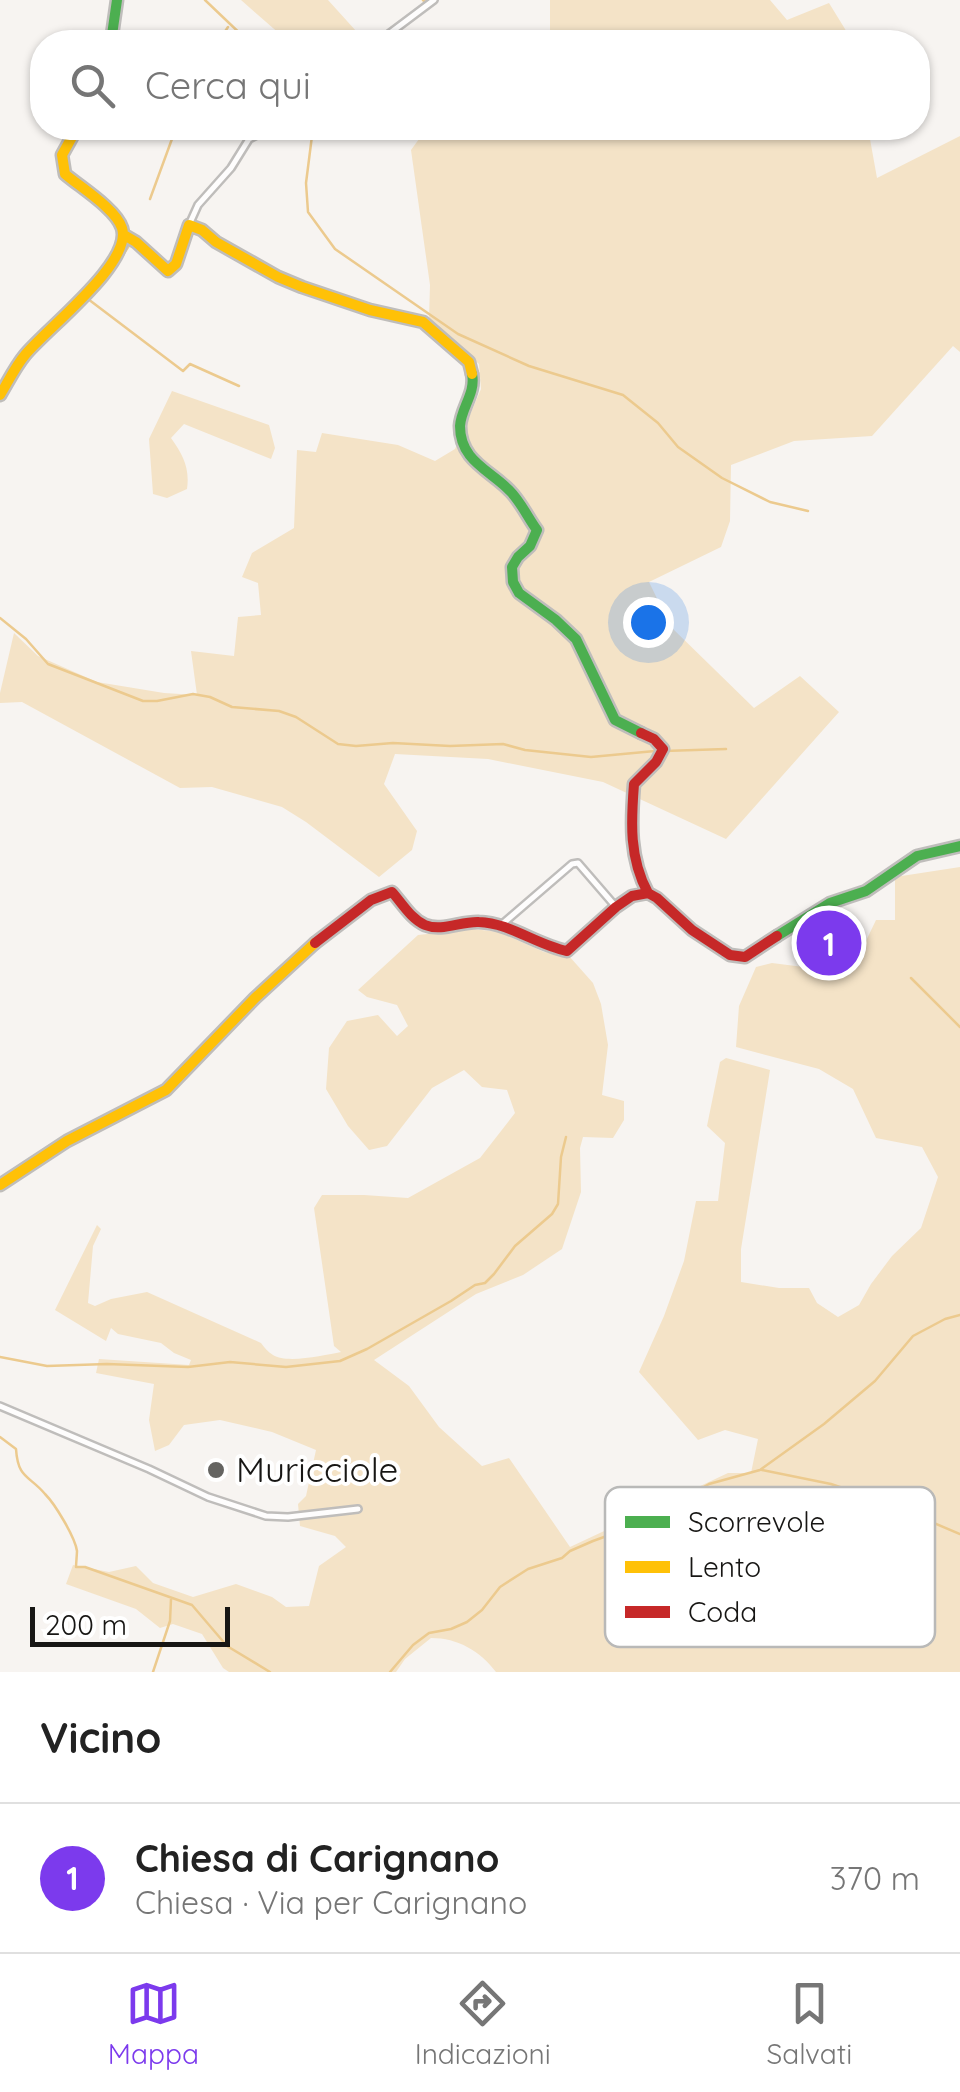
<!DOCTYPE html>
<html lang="it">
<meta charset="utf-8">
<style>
body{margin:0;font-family:Quicksand,sans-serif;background:#f6f6f6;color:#222}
.scale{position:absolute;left:30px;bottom:25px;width:200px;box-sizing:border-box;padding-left:10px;border:5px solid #171614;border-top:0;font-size:28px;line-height:35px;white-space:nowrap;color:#171614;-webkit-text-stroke:8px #fff;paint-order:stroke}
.you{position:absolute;left:648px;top:622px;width:35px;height:35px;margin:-25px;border:8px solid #fff;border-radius:50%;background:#1a73e8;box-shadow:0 0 0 15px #1a73e833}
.badge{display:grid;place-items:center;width:65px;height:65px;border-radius:50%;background:#7c3aed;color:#fff;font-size:32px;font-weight:700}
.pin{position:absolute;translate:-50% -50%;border:5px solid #fff;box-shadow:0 2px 10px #0006}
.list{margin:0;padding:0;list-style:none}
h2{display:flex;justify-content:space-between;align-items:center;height:130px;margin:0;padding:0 40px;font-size:42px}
h2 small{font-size:32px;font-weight:400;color:#767676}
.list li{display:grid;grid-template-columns:65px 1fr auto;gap:30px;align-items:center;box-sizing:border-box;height:150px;padding:0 40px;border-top:2px solid #e0e0e0}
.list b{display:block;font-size:38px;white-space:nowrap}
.list p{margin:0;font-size:32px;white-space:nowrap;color:#767676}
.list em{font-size:32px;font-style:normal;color:#767676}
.icon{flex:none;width:55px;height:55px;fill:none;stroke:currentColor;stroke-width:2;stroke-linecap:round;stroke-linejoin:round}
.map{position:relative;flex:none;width:960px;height:1672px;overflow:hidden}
.search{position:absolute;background:#fff;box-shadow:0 2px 8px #0004;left:30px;right:30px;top:30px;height:110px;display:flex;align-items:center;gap:25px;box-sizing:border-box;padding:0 35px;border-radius:40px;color:#767676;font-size:38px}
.sheet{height:280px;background:#fff}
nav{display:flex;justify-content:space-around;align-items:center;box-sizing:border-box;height:140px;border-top:2px solid #e0e0e0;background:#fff;font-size:28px;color:#767676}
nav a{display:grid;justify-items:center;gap:5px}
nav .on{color:#7c3aed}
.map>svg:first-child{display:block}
.green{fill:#f4e3c7}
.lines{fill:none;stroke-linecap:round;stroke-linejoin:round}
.stream{stroke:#ecca8e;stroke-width:2.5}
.street-casing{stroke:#bfbdbb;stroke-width:10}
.fast-casing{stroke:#bfbdbb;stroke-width:15}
.slow-casing{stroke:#bfbdbb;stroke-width:15}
.jam-casing{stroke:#bfbdbb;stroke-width:15}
.street{stroke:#fefdfd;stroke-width:5}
.fast{stroke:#4caf50;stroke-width:10}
.slow{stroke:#ffc107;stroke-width:10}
.jam{stroke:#c62828;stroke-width:10}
.poi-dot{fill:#656461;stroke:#fff;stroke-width:4}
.labels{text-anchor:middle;stroke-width:8;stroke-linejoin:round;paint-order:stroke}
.poi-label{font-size:35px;fill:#171614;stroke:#fff;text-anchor:start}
.key{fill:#fff;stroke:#b9b9b8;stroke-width:2.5}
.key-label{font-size:28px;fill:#171614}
</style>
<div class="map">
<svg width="960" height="1672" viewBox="0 0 960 1672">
<rect width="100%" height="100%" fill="#f7f4f1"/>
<path class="green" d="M241,0H328L366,42H289Z
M550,0H770L787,20L829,3L853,42H550Z
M427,128H868L877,178L960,136V352L953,346L872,436L794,441L731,465L730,521L721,547L649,582L671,627L754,708L800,676L839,712L726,839L603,782L488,759L395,754L384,784L417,831L412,850L379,877L306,822L282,807L212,787L180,788L22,702L0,703V693L14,633L38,656L97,682L164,693L197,695L191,651L234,656L238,617L261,615L258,583L242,577L252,553L294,528L297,450L316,452L322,433L398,445L435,461L455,449L481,389L479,364L429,320L430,285L411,150Z
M172,391L269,425L275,448L271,459L184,424L171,438C183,455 190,468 187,489L167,498L153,494L149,439Z
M960,867V1672H496C480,1651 458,1638 431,1638L405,1659L396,1672H229L223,1668L202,1634L173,1624L160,1628L136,1609L66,1584L73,1565L109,1572L136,1566L153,1583L193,1597L236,1584L272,1597L286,1607L309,1606L319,1566L346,1547L335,1536L300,1526L298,1504L306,1496L316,1450L272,1432L220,1420L184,1425L169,1445L155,1451L149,1420L154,1384L96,1373L99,1359L189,1365L191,1360L174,1353L161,1343L118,1334L111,1328L106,1341L55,1310L97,1225L101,1229L93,1246L88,1303L95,1306L111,1299L147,1292L261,1343C264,1347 268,1352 273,1355C287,1364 325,1355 341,1352L334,1346L314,1208L322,1195H364L408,1198L480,1158L515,1113L507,1090L482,1087L464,1070L432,1088L387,1146L369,1150L348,1126L326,1089L329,1048L347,1021L378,1015L397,1036L408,1026L397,1005L367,997L358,990L418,935L473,929L499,932L544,952L569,956L593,983L601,1004L608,1045L602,1095L624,1101V1120L613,1138L583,1137L580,1148L581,1192L562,1249L523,1275L476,1294L374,1360L409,1386L439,1427L482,1466L509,1458L570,1547L728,1473H751L758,1439L725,1430L698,1440L639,1372L664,1316L684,1261L696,1201H718L725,1143L707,1126L720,1062L726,1058L770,1070L741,1249V1282L779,1288H809L817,1303L838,1317L859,1305L871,1284L892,1256L921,1228L938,1177L922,1147L876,1138L853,1089L819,1069L736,1047L739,1006L756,967L772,963L827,970L853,968L876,920H895V877Z"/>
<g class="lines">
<path class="stream" d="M205,0L249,42
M423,0L425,2
M218,42L228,27
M313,128L306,183L308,212L335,249L458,334L529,366L623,395L658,423L678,447L722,478L770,502L808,511
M150,199L176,128
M130,244L114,269L88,299L183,371L190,364L239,386
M0,618L26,639L48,664L143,701H157L193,694L210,697L232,707L279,711L296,717L338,744L356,746L393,743L450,746L503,744L525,750L591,757L655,751
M664,751L726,749
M911,978L960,1027
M0,1357L47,1366L107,1364L188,1367L230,1362L286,1367L340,1361L367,1349L451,1301L475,1285L485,1283L494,1274L515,1246L552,1214L558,1204L561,1157L566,1137
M0,1437L16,1449C18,1479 29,1475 45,1494C55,1504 75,1537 77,1551C77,1553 76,1565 76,1567H85L192,1605L227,1646L270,1672
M762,1470L831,1484L884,1502L960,1534
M153,1672L170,1621L171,1599
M390,1672L413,1645L429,1633L451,1629L467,1622L482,1610L500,1587L528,1569L562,1558L570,1551L593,1541L604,1537H616L658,1508L690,1495L709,1484L760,1470L824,1424L875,1381L913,1336L945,1319L960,1315"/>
<defs>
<path id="street" d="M378,42L434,0
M189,225L198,205L231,168L249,139L271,128
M500,926L572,864L578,863L616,907
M0,1406L149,1469L208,1497L266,1516L288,1517L358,1509"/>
<path id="fast" d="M111,42L117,0
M472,374C476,393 461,408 460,426C460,461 490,470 510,491C521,502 528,518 537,530L530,546L518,557L512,567L513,582L519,593L556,620L576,639L615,720L641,733
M777,936L830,903L866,891L917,856L960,846"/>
<path id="slow" d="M124,235L136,242L168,271L176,264L189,225L202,230L216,242L278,277L302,287L370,310L423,322L469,362L472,374
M0,395C8,382 15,367 25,355C46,329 133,263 122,228C116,209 80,187 65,174L62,155L77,128
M0,1185L67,1141L166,1090L255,998L315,943"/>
<path id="jam" d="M641,733L654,739L663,749L656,762L634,784C631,822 629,858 648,893
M315,943L371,900L392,892C402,903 411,919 425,925C442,932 461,921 479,922C510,923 537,945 567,951L616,907L632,896L648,893L657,898L692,930L730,955L745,957L777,936"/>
</defs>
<use href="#street" class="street-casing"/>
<use href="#fast" class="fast-casing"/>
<use href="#slow" class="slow-casing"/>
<use href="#jam" class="jam-casing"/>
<use href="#street" class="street"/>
<use href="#fast" class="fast"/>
<use href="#slow" class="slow"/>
<use href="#jam" class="jam"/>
</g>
<circle class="poi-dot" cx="216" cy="1470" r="10"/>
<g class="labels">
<g class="poi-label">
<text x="236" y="1482">Muricciole</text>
</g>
</g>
<rect x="605" y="1487" width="330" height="160" rx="15" class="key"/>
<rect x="625" y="1516" width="45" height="12" fill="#4caf50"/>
<rect x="625" y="1561" width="45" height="12" fill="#ffc107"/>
<rect x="625" y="1606" width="45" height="12" fill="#c62828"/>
<g class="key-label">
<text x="688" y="1532">Scorrevole</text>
<text x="688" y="1577">Lento</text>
<text x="688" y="1622">Coda</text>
</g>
</svg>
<div class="scale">200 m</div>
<div class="you"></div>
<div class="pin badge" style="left:829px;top:943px">1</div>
<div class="search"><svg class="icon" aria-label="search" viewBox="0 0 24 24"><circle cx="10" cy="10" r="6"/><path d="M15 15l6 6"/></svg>Cerca qui</div>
</div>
<section class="sheet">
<h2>Vicino<small></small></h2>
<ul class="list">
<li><span class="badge">1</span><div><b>Chiesa di Carignano</b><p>Chiesa · Via per Carignano</p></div><em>370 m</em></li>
</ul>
</section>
<nav>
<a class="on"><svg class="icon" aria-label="map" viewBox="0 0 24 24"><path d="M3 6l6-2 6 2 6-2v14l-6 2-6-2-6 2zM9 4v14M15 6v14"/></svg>Mappa</a>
<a><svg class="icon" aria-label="directions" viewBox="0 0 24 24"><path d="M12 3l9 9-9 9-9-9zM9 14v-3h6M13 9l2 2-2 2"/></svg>Indicazioni</a>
<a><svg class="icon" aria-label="saved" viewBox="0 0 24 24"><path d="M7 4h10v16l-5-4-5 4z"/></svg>Salvati</a>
</nav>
